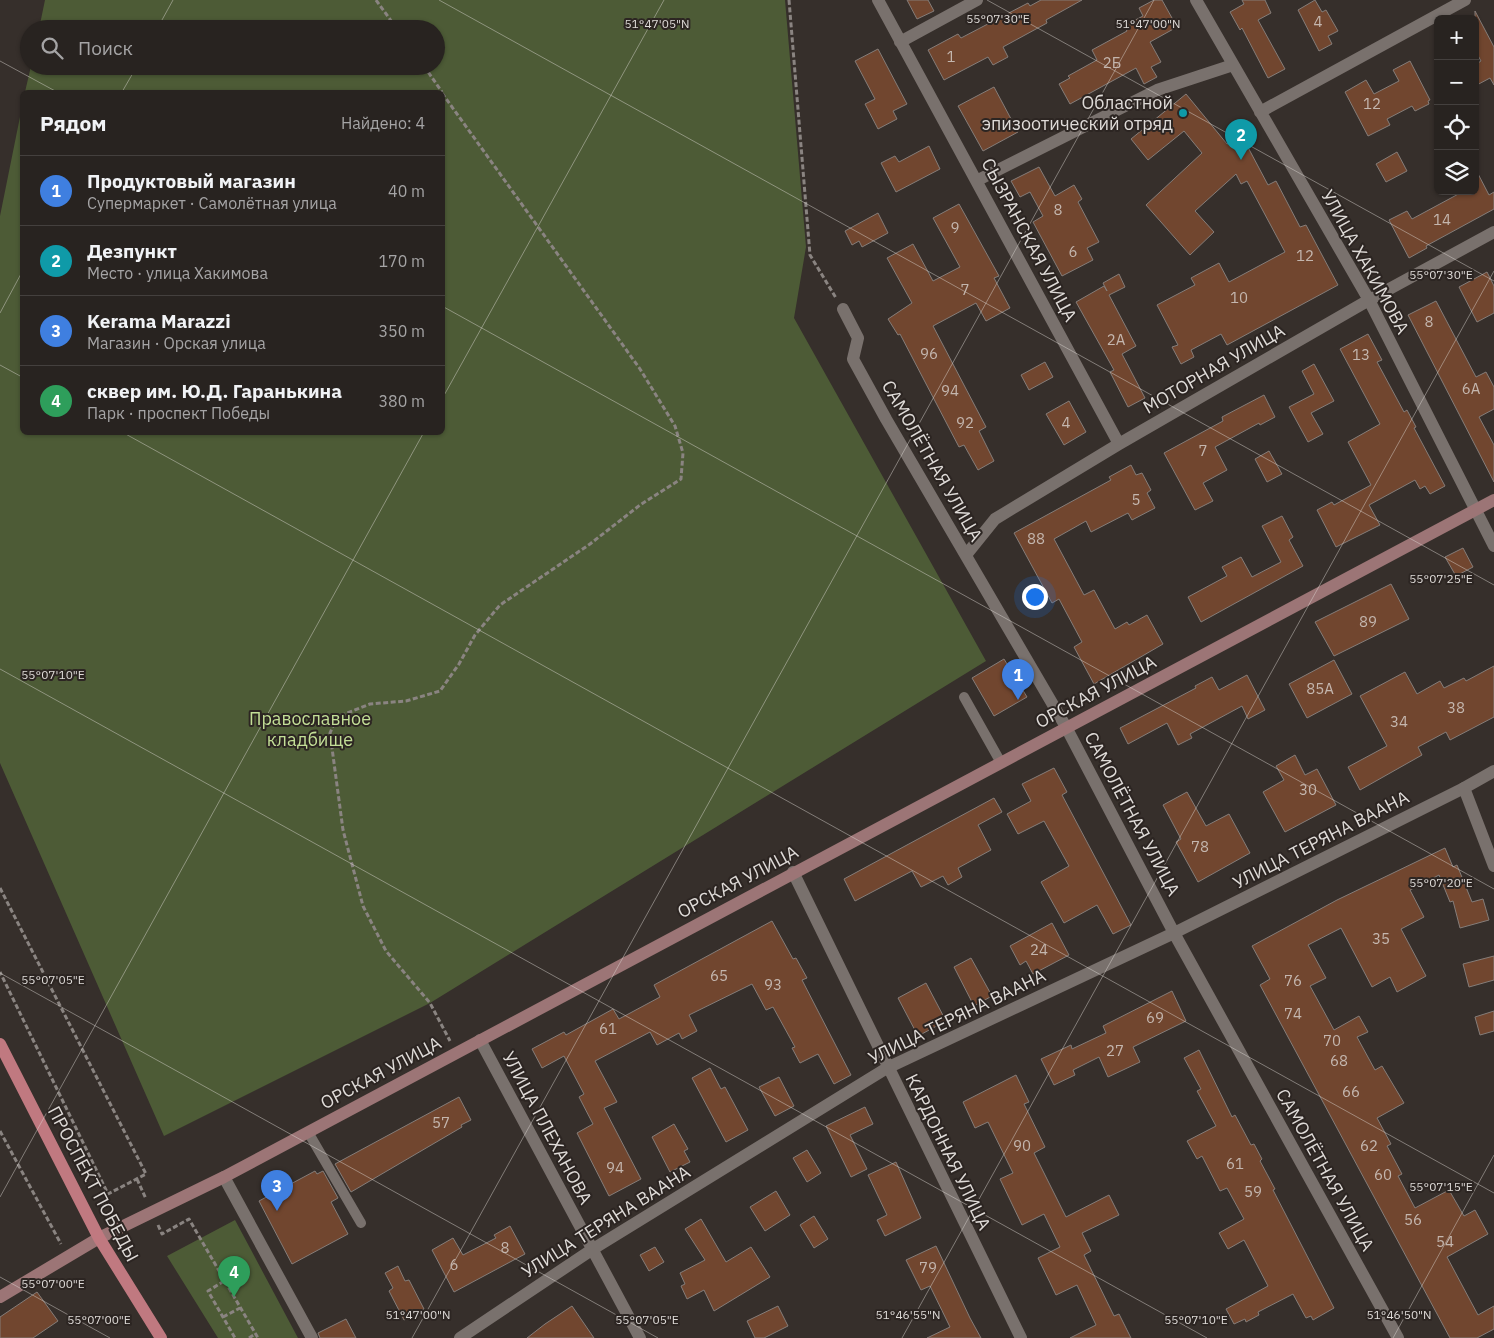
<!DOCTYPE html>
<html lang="ru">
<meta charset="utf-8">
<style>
body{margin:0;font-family:"IBM Plex Sans",sans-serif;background:#302b29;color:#f1f3f6}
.controls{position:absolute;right:15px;top:15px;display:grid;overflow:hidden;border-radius:8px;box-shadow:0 1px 4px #0004}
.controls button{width:45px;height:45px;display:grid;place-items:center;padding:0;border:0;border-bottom:1px solid #44403e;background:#282320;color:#f1f3f6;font:25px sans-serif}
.you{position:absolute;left:1034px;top:596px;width:18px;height:18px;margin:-12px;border:4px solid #fff;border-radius:50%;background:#1a73e8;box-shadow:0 0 0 8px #1a73e833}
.badge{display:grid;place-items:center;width:32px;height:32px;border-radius:50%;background:#db2777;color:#fff;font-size:16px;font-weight:700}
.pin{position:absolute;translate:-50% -41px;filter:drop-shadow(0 1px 2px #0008)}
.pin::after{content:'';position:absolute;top:26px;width:18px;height:15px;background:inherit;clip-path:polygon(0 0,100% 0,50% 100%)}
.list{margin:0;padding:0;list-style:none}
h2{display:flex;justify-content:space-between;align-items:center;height:65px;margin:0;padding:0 20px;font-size:21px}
h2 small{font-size:16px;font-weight:400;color:#a5a4a5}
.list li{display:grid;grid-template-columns:32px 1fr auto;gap:15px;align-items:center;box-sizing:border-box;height:70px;padding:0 20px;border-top:1px solid #44403e}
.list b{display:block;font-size:19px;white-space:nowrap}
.list p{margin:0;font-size:16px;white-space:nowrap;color:#a5a4a5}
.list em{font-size:16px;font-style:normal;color:#a5a4a5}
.icon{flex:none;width:28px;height:28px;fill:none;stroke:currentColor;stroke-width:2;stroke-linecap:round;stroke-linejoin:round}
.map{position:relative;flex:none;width:1494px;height:1338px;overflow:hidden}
.search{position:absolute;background:#282320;box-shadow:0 1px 4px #0004;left:20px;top:20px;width:425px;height:55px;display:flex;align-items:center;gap:12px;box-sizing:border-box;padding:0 18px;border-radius:28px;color:#a5a4a5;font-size:19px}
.panel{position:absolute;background:#282320;box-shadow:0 1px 4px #0004;left:20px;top:90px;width:425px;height:345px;border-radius:8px}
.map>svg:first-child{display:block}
.green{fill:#4d5b36}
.building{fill:#71462f;stroke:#857d79}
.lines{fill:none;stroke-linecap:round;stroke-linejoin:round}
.path{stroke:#8a8481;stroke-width:3;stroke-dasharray:5 2.5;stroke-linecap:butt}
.service{stroke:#79716d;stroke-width:10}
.minor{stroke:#79716d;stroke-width:12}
.tertiary{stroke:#79716d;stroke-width:12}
.secondary{stroke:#9c7576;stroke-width:12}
.primary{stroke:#c07980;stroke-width:12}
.ticks{fill:none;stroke:#dfdbd8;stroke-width:1;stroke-opacity:0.45}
.culture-dot{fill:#0f9aa8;stroke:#2c2522;stroke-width:2}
.labels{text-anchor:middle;stroke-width:4;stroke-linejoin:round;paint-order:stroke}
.number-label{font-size:15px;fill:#c4b6ae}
.poi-label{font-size:18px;fill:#dfdbd8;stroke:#2c2522;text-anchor:end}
.street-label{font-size:18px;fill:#dfdbd8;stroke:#2c2522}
.park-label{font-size:18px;fill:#c3df97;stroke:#2c2522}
.ticks-label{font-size:12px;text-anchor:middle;fill:#dfdbd8;stroke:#2c2522;stroke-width:4;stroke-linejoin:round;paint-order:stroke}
</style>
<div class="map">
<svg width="1494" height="1338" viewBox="0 0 1494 1338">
<rect width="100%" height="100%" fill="#362f2b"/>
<path class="green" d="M45,0H785L806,247L794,318L986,661L430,1003L164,1136L0,763V216L22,107V432H442V92H25L31,66H436V29H39Z
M235,1220L298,1338H218L167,1256Z"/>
<path class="building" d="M907,0H928L934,11L917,19Z
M1041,0H1082L1046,20L1047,23L1003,47L1008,57L993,65L988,57L944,80L928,50L958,34L961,38L1028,3L1030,6Z
M1154,0H1162L1177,27L1150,42L1161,62L1151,67L1157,77L1144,84L1136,68L1070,104L1059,84L1070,78L1068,76L1097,60L1092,50L1127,31L1124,26L1143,16L1139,8Z
M1242,0H1265L1271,13L1258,20L1285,69L1268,78L1242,28L1240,30L1230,12L1244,4Z
M1315,0L1322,12L1326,10L1338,31L1328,36L1332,44L1319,51L1298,10Z
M1475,11L1494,47V85L1490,78L1475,86V65L1481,61L1475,50Z
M878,49L907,104L893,111L897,119L878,129L865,104L875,99L855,61Z
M1410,61L1430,100L1428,101L1429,104L1415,111L1412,106L1387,119L1390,125L1368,136L1345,92L1366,80L1374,94L1399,81L1393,70Z
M994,87L1018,132L983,151L958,106Z
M1186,94L1227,144L1242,136L1268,185L1276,181L1300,227L1306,225L1338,285L1227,345L1221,334L1191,350L1194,357L1181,364L1172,347L1178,345L1157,305L1195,285L1191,278L1219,263L1229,282L1285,252L1247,181L1241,184L1236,174L1195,211L1214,232L1190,255L1146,205L1202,153L1184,131L1148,160L1131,139Z
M929,146L940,169L896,192L881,163L895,156L899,162Z
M1397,152L1407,171L1386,182L1376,164Z
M1039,167L1055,196L1074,185L1082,199L1078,202L1099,242L1087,248L1093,260L1062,276L1033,222L1043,216L1030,192L1020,197L1011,181Z
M1475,168L1489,195L1494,192V209L1426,246L1427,248L1409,258L1389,220L1407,211L1412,219L1464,191H1475Z
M959,204L999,276L994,278L1010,308L986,321L976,303L933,326L986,427L979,431L994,461L978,470L964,445L959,447L900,334L898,335L888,319L912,303L887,258L913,244L933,281L960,267L933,218Z
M878,213L888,233L862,247L859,241L852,245L845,231Z
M1487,272L1494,286V313L1477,322L1459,287Z
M1119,274L1125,287L1109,295L1136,346L1122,354L1145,398L1128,407L1110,372L1114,370L1076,302L1104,286L1107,291L1103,283Z
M1436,301L1476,377L1486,372L1494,387V409L1479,417L1494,445V482L1408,315Z
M1368,334L1382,360L1377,362L1404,412L1407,410L1416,427L1414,428L1445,486L1430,494L1425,486L1420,489L1415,480L1369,505L1380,525L1336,547L1317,510L1332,502L1334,505L1371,485L1348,442L1380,424L1340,349Z
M1045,362L1053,377L1029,390L1021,375Z
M1314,364L1334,401L1311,413L1323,434L1308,442L1289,407L1314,394L1302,371Z
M1264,395L1275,417L1260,425L1259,423L1215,447L1227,470L1203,483L1213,501L1195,510L1164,453L1223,421L1222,417Z
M1069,401L1086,432L1064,445L1046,414Z
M1269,451L1282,474L1267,482L1255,459Z
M1131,465L1136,475L1142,473L1151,490L1147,493L1155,508L1132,520L1128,513L1091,532L1086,521L1054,539L1084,595L1094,590L1115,629L1127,622L1129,625L1147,615L1163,644L1094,684L1074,647L1082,642L1059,599L1052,603L1014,533L1111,480L1109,477Z
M1282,516L1293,537L1289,540L1303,566L1201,622L1188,597L1227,576L1222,567L1241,557L1252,577L1281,562L1262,526Z
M1463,548L1473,567L1456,576L1445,557Z
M1391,584L1409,619L1334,656L1315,622Z
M1004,659L1027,697L994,716L972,678Z
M1334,660L1352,694L1307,718L1289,684Z
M1494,666V717L1450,740L1446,732L1418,747L1422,755L1360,790L1348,767L1387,746L1360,696L1405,672L1417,694L1440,681L1444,688L1464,678L1466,681Z
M1247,675L1265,710L1248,719L1242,706L1190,734L1192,738L1178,745L1167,723L1128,744L1120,728L1196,688L1195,686L1212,677L1219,690Z
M1295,755L1305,775L1317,769L1336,805L1285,832L1263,792L1284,780L1276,766Z
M1054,768L1067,792L1062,795L1131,925L1113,934L1097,905L1064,923L1041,882L1069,866L1044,821L1018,834L1007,814L1031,801L1022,784Z
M1187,792L1206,826L1229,814L1250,853L1198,882L1176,842L1181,839L1163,805Z
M994,798L1002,812L978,825L991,850L958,868L962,877L948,885L943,876L921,887L912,871L855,901L844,879Z
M1445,848L1453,867L1457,865L1472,902L1483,899L1489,920L1460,928L1453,901L1450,902L1439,875L1410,890L1424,917L1401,929L1426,976L1397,992L1390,977L1372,987L1341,928L1308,945L1326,978L1310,986L1334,1030L1359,1016L1368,1032L1357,1037L1375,1070L1382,1066L1404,1103L1377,1118L1391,1144L1387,1146L1402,1174L1398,1176L1415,1208L1449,1190L1464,1216L1475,1210L1488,1234L1447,1257L1478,1315L1494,1306V1329L1477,1338H1450L1260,985L1270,979L1252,946L1337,900Z
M772,921L793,959L796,958L807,978L802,980L851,1075L834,1084L818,1054L800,1063L792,1048L795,1047L773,1007L766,1010L752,984L689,1015L697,1031L682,1039L679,1033L657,1045L650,1032L595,1061L617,1102L604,1108L641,1179L609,1196L577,1133L593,1124L579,1097L584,1094L564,1056L542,1068L532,1049L564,1032L566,1035L613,1009L619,1019L660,997L654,985Z
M1052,923L1069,955L1033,974L1026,961L1020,965L1010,946Z
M1494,956V980L1469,987L1463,964Z
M971,958L992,996L974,1006L954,967Z
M926,983L946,1021L918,1036L898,998Z
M1172,991L1186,1021L1133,1047L1140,1062L1108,1077L1099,1057L1073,1070L1075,1075L1054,1085L1041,1059L1071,1045L1072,1049L1106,1033L1103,1026Z
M1494,1011V1031L1480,1035L1475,1017Z
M1199,1050L1232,1117L1235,1115L1251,1145L1254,1144L1262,1159L1260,1161L1275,1189L1273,1190L1334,1308L1313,1320L1311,1316L1306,1318L1293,1294L1258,1312L1259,1315L1246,1322L1245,1319L1234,1324L1226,1309L1268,1286L1244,1240L1228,1249L1219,1233L1244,1219L1227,1188L1220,1191L1202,1156L1197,1159L1187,1141L1216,1126L1197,1091L1201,1089L1184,1058Z
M710,1068L721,1089L725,1087L748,1130L726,1142L692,1078Z
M1016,1075L1029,1102L1024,1104L1045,1147L1034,1153L1066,1217L1109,1195L1119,1215L1082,1233L1091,1251L1084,1255L1114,1316L1119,1314L1131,1338H1070L1096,1325L1077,1285L1056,1295L1038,1258L1060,1247L1044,1214L1022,1225L1000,1179L1013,1173L988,1122L975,1128L963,1102Z
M779,1077L794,1106L775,1116L759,1087Z
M459,1097L471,1120L461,1125L462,1127L351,1192L335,1164Z
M865,1107L873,1124L850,1135L867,1169L851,1177L826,1126Z
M674,1124L688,1149L684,1151L690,1162L670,1172L652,1137Z
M807,1150L821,1173L807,1182L793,1158Z
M896,1162L921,1218L885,1236L877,1220L887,1215L868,1175Z
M315,1171L317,1174L323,1171L338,1198L331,1202L348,1234L292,1264L259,1201Z
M776,1191L790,1215L765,1231L750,1207Z
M814,1216L828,1239L814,1248L800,1225Z
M701,1219L726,1262L751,1247L770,1277L714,1311L704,1290L687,1299L681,1286L685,1284L680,1273L705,1260L685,1229Z
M510,1226L525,1254L454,1292L432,1250L453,1238L463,1255L496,1238L494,1235Z
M936,1246L970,1318L981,1338H927L950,1327L930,1286L921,1290L906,1260Z
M655,1247L664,1262L649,1271L640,1255Z
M398,1266L405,1281L409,1280L424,1309L404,1320L389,1291L393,1288L385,1273Z
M37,1292L58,1321L33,1338H0V1317Z
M572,1306L594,1338H527L545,1324Z
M778,1306L788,1326L764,1338H755L747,1321Z
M346,1319L356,1338H320L318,1333Z"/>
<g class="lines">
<path class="path" d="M376,0L397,29
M789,0L810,255L836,298
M424,66L442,92
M442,93L640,369L675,426L683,453L681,479L640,505L590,544L500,605L475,635L459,664L440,691L406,701L370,704L337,717L330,733L343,830L363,906L386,951L430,1003L450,1041
M0,888L146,1174L108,1194L0,972
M0,1131L61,1244
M137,1179L146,1199
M158,1225L162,1234L189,1219L258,1338
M224,1281L208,1291L235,1338
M223,1317L240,1308
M249,1338L255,1334"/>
<path class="service" d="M964,697L1000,761
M308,1132L361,1223"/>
<path class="minor" d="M878,0L1119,444
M1196,0L1369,300L1494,546
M900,42L977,0
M1260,112L1465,0
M978,180L1157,90L1233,65
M843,309L858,338L853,359L886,419L1066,727L1174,933L1398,1338
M966,555L995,519L1119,444L1369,300L1494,232
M793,872L1021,1338
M480,1040L640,1338
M224,1177L312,1338
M460,1338L593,1249L887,1068L1174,933L1464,788"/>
<path class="tertiary" d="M1494,771L1464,788L1494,866"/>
<path class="secondary" d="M0,1297L99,1238L224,1177L1494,500"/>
<path class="primary" d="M0,1044L99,1238L161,1338"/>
</g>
<path class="ticks" d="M439,0L1494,585M987,0L1494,281M157,29L173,0M0,61L57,92M122,92L137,66M442,306L1494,889M0,313L22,272M0,365L22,377M442,399L664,0M122,432L1494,1193M0,669L1207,1338M0,973L658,1338M0,1197L424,432M0,1277L110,1338M412,1338L1154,0M902,1338L1494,271M1393,1338L1494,1155"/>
<circle class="culture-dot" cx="1183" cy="113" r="5"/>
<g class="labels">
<g class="number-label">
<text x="1318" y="27">4</text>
<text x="951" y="62">1</text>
<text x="1112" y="68">2Б</text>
<text x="1372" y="109">12</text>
<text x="1058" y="215">8</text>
<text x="1442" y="225">14</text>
<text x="955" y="233">9</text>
<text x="1073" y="257">6</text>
<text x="1305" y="261">12</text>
<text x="965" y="295">7</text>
<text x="1239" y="303">10</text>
<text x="1429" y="327">8</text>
<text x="1116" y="345">2А</text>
<text x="929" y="359">96</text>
<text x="1361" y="360">13</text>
<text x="1471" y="394">6А</text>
<text x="950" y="396">94</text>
<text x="965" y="428">92</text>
<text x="1066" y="428">4</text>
<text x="1203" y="456">7</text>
<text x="1136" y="505">5</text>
<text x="1036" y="544">88</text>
<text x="1368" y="627">89</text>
<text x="1320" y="694">85А</text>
<text x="1456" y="713">38</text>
<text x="1399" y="727">34</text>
<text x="1308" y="795">30</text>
<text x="1200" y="852">78</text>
<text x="1381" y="944">35</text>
<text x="1039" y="955">24</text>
<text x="719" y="981">65</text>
<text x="1293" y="986">76</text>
<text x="773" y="990">93</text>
<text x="1293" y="1019">74</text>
<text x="1155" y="1023">69</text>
<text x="608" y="1034">61</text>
<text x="1332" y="1046">70</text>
<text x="1115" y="1056">27</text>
<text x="1339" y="1066">68</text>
<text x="1351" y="1097">66</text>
<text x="441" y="1128">57</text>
<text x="1022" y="1151">90</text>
<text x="1369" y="1151">62</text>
<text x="1235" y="1169">61</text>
<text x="615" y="1173">94</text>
<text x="1383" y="1180">60</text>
<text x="1253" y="1197">59</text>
<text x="1413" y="1225">56</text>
<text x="1445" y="1247">54</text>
<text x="505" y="1253">8</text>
<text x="454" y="1270">6</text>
<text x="928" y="1273">79</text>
</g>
<g class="poi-label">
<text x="1173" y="109">Областной<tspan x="1173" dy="21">эпизоотический отряд</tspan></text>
</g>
<g class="street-label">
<text transform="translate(1029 240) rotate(62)" y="6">СЫЗРАНСКАЯ УЛИЦА</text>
<text transform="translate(1365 262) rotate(61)" y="6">УЛИЦА ХАКИМОВА</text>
<text transform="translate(1214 369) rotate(-30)" y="6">МОТОРНАЯ УЛИЦА</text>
<text transform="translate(932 461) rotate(60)" y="6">САМОЛЁТНАЯ УЛИЦА</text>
<text transform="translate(1096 692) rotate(-28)" y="6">ОРСКАЯ УЛИЦА</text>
<text transform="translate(1132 814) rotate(62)" y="6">САМОЛЁТНАЯ УЛИЦА</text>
<text transform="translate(1321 840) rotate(-27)" y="6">УЛИЦА ТЕРЯНА ВААНА</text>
<text transform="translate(738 882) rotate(-28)" y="6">ОРСКАЯ УЛИЦА</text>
<text transform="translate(957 1017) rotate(-26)" y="6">УЛИЦА ТЕРЯНА ВААНА</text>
<text transform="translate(381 1073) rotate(-28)" y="6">ОРСКАЯ УЛИЦА</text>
<text transform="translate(547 1128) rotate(62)" y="6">УЛИЦА ПЛЕХАНОВА</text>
<text transform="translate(948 1152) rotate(64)" y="6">КАРДОННАЯ УЛИЦА</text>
<text transform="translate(1325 1170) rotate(61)" y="6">САМОЛЁТНАЯ УЛИЦА</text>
<text transform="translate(93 1184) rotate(62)" y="6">ПРОСПЕКТ ПОБЕДЫ</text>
<text transform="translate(606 1222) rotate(-32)" y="6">УЛИЦА ТЕРЯНА ВААНА</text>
</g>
<g class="park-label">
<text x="310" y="725">Православное<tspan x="310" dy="21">кладбище</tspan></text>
</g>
</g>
<g class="ticks-label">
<text x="998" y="23">55°07'30"E</text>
<text x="657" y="28">51°47'05"N</text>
<text x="1148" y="28">51°47'00"N</text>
<text x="1441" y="279">55°07'30"E</text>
<text x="1441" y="583">55°07'25"E</text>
<text x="53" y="679">55°07'10"E</text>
<text x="1441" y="887">55°07'20"E</text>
<text x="53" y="984">55°07'05"E</text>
<text x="1441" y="1191">55°07'15"E</text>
<text x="53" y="1288">55°07'00"E</text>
<text x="418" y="1319">51°47'00"N</text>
<text x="908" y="1319">51°46'55"N</text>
<text x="1399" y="1319">51°46'50"N</text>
<text x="99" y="1324">55°07'00"E</text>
<text x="647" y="1324">55°07'05"E</text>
<text x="1196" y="1324">55°07'10"E</text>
</g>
</svg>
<div class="controls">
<button>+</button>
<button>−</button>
<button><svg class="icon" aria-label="locate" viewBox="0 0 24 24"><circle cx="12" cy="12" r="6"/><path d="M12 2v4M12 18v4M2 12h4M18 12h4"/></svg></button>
<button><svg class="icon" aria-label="layers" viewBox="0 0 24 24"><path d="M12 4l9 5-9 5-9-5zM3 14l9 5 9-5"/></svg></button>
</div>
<div class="you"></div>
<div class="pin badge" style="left:1018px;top:700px;background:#3f7fe0">1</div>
<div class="pin badge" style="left:1241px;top:160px;background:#0f9aa8">2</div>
<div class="pin badge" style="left:277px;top:1211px;background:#3f7fe0">3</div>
<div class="pin badge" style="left:234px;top:1297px;background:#2e9e5b">4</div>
<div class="search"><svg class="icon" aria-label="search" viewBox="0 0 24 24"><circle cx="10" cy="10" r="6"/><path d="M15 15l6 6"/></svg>Поиск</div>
<section class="panel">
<h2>Рядом<small>Найдено: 4</small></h2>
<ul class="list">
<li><span class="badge" style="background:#3f7fe0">1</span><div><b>Продуктовый магазин</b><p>Супермаркет · Самолётная улица</p></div><em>40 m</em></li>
<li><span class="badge" style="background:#0f9aa8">2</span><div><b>Дезпункт</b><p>Место · улица Хакимова</p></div><em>170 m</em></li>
<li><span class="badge" style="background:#3f7fe0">3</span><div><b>Kerama Marazzi</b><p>Магазин · Орская улица</p></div><em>350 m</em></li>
<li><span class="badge" style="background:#2e9e5b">4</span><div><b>сквер им. Ю.Д. Гаранькина</b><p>Парк · проспект Победы</p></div><em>380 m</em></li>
</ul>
</section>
</div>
